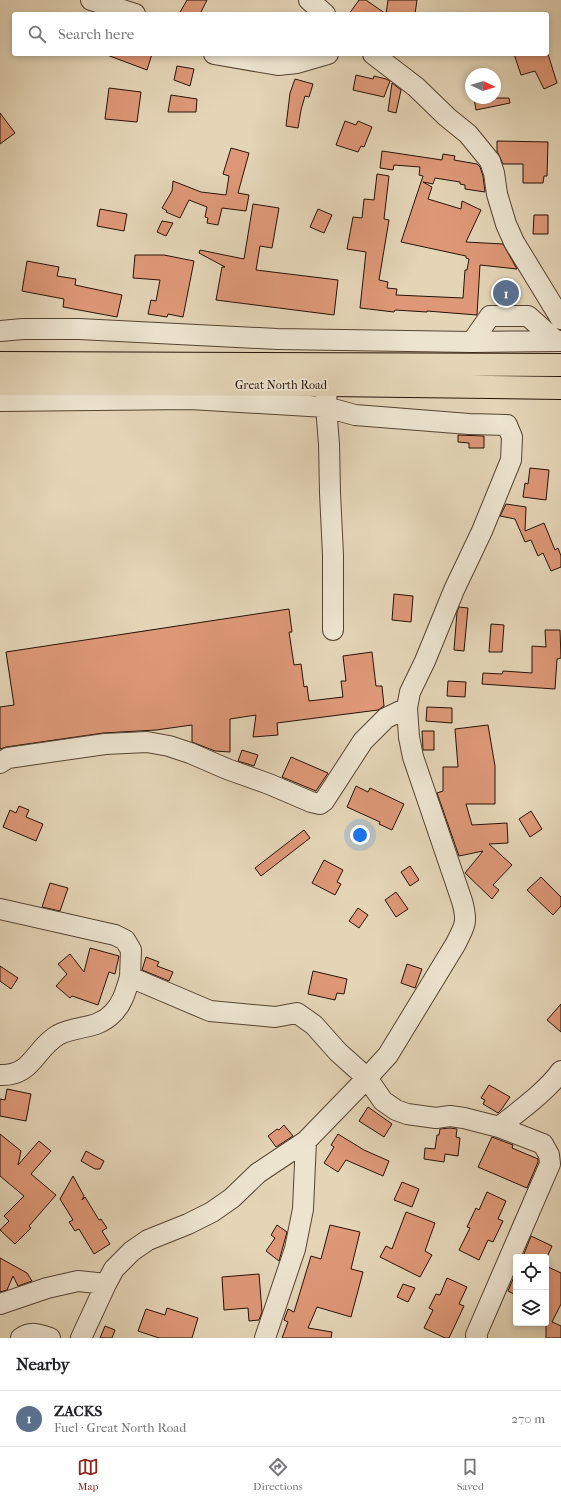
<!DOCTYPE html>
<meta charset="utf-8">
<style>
body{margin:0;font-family:"IM FELL French Canon",serif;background:#f2f2f2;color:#202124}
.controls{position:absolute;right:12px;bottom:12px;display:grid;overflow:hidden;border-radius:4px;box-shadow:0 2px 6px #0003}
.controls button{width:36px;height:36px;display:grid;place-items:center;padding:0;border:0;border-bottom:1px solid #e0e0e0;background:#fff;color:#202124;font:20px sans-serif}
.compass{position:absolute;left:465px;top:68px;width:36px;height:36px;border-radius:50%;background:#fff;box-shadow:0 2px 6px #0003;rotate:94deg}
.you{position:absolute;left:360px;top:835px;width:14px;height:14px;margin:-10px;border:3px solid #fff;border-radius:50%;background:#1a73e8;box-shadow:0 0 0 6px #1a73e833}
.badge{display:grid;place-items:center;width:26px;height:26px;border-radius:50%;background:#8f2418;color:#fff;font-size:13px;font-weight:700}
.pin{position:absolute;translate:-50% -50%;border:2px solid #fff;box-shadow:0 1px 4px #0006}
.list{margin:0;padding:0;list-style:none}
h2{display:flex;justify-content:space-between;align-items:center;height:52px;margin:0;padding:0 16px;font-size:17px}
h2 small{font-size:13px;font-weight:400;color:#757577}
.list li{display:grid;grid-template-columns:26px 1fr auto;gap:12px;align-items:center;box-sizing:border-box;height:56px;padding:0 16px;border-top:1px solid #e0e0e0}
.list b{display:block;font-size:15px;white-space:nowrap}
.list p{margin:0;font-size:13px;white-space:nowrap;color:#757577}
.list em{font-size:13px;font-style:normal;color:#757577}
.icon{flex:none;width:22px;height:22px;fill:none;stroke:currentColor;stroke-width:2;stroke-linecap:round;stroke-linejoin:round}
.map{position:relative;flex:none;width:561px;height:1338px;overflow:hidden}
.search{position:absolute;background:#fff;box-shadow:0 2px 6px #0003;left:12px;right:12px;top:12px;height:44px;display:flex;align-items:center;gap:10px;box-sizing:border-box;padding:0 14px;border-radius:4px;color:#757577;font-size:15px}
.sheet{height:108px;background:#fff}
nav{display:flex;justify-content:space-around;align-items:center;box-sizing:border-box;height:56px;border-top:1px solid #e0e0e0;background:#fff;font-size:11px;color:#757577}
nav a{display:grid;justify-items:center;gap:2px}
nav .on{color:#8f2418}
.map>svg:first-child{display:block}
.building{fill:#de9878;stroke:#271205}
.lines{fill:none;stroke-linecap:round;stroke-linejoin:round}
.minor-casing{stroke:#564332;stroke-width:22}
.major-casing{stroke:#271205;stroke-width:24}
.minor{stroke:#ede4d0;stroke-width:20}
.major{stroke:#e4d5b7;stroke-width:22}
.labels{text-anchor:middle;stroke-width:4;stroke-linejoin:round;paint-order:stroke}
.street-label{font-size:12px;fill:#271205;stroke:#ede4d0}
</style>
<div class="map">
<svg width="561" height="1338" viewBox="0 0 561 1338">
<rect width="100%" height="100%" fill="#e4d5b7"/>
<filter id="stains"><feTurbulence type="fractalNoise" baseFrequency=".005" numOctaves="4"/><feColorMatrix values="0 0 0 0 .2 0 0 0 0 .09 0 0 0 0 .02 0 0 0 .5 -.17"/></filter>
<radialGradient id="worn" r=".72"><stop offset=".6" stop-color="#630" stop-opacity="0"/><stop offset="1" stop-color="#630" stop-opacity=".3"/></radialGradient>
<path class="building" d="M187,0H207L200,14H179Z
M359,0H366L386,14L388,0H417L415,14H349Z
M107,54H152L147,70L107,55Z
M514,54H548L557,83L544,89L535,71L521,75Z
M177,66L194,69L190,86L174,80Z
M356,75L373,79L374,76L386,79L390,81L384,97L353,90Z
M295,79L313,84L309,97L305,96L301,110L298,128L286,126L290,93Z
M392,83L401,90L396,113L388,111Z
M109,88L141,92L137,122L105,119Z
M171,95L197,99L196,112H168Z
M474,98H509L510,103L476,110Z
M0,113L15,133L0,144Z
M345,121L356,125L358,121L372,127L364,147L361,146L358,152L336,145Z
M497,141L548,142L547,176H544L543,183H523V164H503L497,151Z
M231,148L249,153L238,193L249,195L246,211L222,208L218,225L207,223L208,218L205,217L207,207L189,200L180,218L166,212L167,211L162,208L172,191L173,181L201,192L226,195L229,176L223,174Z
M382,151L442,160L443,154L455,156L454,160L477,164L480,167L483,176L485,192L465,189V185L460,184V182L435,178L433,184L423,182L432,187L428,199L461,209L462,201L481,210L466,242L503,244L517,269L480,265L477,315L427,311V312L395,310L394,312L360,308L366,252L347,249L353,217L362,218L364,199L374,200L377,174L389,176L384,219L389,220L379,280L388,282L387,288L397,289L396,295L463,298L465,270H467L469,259L466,258V256L401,242L423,176L419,175L420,167L394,165L393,170L380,168Z
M253,204L279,208L272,248L260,246L256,270L338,280L334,315L216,300L222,267H225L199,253L200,250L244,259Z
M100,209L127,214L124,231L97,226Z
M318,209L332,215L324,233L310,227Z
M534,215H548V234H533Z
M162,221L173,223L166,236L157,232Z
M135,255H164L194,261L183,317L168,314L167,317L148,314L151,300L156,301L160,280L133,278Z
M27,261L59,267L57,276L76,279L75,285L122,295L117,317L63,307L64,299L22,291Z
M458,435L484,436V448H469V443L458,442Z
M530,468L549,470L546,500L523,497L525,483L528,484Z
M506,504L526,507L525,531L544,523L555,550L558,548L561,556V567L551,571L543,553L538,556L531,540L525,542L515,519L500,516Z
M394,594L413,596L411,622L392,620Z
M459,607L468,608L464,651L454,650L457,612Z
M289,609L292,632H289L294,665L301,664L304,687L307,686L309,701L343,697L341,681H346L343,656L372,652L376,686H382L384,706L378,710L277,723L278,735L253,737L256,715L230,719V752L215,751L192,742V725L156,730L103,733L6,747L0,749V707L14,705L6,652Z
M491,624L504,625L502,652H489Z
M545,630H560L561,658L557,659L555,689L482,684L483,673L502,674L503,671L532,673V646L546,647Z
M448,681L466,682L465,697L447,696Z
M427,707L452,708V723L426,721Z
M488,725L495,766V804H466L472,825L507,823L508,843L489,844L512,865L493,885L499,890L492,899L465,873L483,851L459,856L437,793L443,791V767H458L455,729Z
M422,731H434V750H423Z
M242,750L258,755L254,766L238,761Z
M291,757L328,773L316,791L282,777Z
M356,786L368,792L370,788L404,804L392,830L379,824L380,822L347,807Z
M19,806L29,810L26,817L43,824L36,841L3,827L10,810L16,813Z
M531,811L542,829L530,837L519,819Z
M304,830L310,838L261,876L255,868Z
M324,860L343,870L337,882L341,884L335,895L312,883Z
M410,866L419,880L410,886L401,872Z
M541,877L561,897V906L553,915L527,890Z
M50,883L68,888L60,911L42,907Z
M396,892L408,909L396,917L385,900Z
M358,908L368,915L359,928L349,921Z
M90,948L119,956L115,974L109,972L98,1005L72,996L70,998L56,986L67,974L58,964L70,954L84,972Z
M146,957L159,962L157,966L173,972L169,981L142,970Z
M407,964L422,969L415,988L401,983Z
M0,966L18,978L11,989L0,981Z
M313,971L347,979L344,994L337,993L335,1000L308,994Z
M561,1004V1032L547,1020Z
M489,1085L510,1097L501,1110L498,1113L483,1104L485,1100L481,1098Z
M7,1089L31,1094L26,1121L0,1116V1099L5,1100Z
M368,1107L392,1124L384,1137L359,1121Z
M284,1125L293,1136L276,1147L268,1136L277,1129L279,1130Z
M450,1128L457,1129L456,1137L460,1138L458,1156L445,1154L444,1162L424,1159L425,1148L435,1149L437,1135H439L440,1129Z
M0,1134L21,1151L18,1165L39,1141L51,1151L31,1174L56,1195L29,1226L31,1228L15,1244L0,1230L9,1221L4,1216L24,1196L0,1176Z
M338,1134L364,1150L389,1161L383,1176L346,1160L338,1172L324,1163L334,1147L331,1145Z
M492,1137L513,1145L512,1148L538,1159V1162L527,1188L478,1167Z
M86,1151L104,1161L100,1169H95L81,1161Z
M73,1176L84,1196L82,1200L85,1197L99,1220L101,1219L107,1228L102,1231L110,1244L94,1254L79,1229L75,1231L69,1222L73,1220L60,1199Z
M402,1182L419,1189L412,1207L394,1200Z
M487,1192L506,1201L498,1219L503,1221L493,1242L488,1240L479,1260L459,1250L470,1228L467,1227L476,1208L479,1210Z
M406,1212L435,1223L425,1251L432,1255L420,1277L380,1257L386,1246L392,1249Z
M277,1225L287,1232L279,1261L266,1251L275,1238L271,1235Z
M330,1225L360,1232L351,1269L363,1272L351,1317L317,1307L308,1328L332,1332L331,1338H282L288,1322L284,1320L288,1309L294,1312L311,1256L321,1259Z
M531,1236L552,1246L547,1257H530L524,1254Z
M0,1258L27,1273L32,1281L18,1286L13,1276L7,1290L0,1292Z
M546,1266L561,1273V1304L552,1322L561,1326V1338H546Z
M516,1272V1295L508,1291Z
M259,1274L262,1312L259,1320L249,1321L248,1308L224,1310L222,1277Z
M447,1278L467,1287L459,1304L464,1306L449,1338H445L424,1328L433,1310L429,1308L436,1294L440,1295Z
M403,1284L415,1288L408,1302L397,1297Z
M167,1308L198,1318L192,1338H159L138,1331L146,1309L165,1315Z
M105,1326L115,1330L112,1338H100Z"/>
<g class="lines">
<defs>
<path id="minor" d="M91,0L135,14
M309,0L325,14
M214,54L278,65L297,63L328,54
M373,54L416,87L447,117L468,134L490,161L494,173L497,194L506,224L514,242L561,319
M0,331L23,329H79L277,339L472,342L561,341
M472,342L490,316H528L556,341
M0,401L190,399L326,407L329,444L330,493L333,555V630
M0,763L8,758L105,744L147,742L169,746L190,753L227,769L269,784L311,802L320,804L324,801L363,741L386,718L407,708
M0,909L115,935L125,940L131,950L130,977L210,1011L275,1017L297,1013L314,1025L338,1052L367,1078L383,1101L396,1110L407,1114L436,1118L450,1116L464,1118L499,1127L543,1144L549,1155L550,1164L476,1335L477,1338
M0,1075C33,1076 34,1049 58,1035C77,1025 97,1030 113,1013C123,1003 126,990 130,977
M499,1127C519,1111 546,1092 561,1071
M0,1304L47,1288L78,1281L106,1284
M21,1338C31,1331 39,1334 50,1338
M81,1338L106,1284L114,1269L132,1251L148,1240L188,1224L212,1212L232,1198L258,1173L306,1141L367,1078L388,1055L455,945C465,926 468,922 462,901L413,757L409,737L407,708L410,692L425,661L454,590L482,531L511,460L512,437L507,425L469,424L355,415L326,407L327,385
M265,1338L295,1249L303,1209L306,1141"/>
<path id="major" d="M0,363L561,365
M0,384L327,385L561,388"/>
</defs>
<use href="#minor" class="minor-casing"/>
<use href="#major" class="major-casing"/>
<use href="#minor" class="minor"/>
<use href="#major" class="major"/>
</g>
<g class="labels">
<g class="street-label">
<text x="281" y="389">Great North Road</text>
</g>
</g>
<rect width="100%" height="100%" filter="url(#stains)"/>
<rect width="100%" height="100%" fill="url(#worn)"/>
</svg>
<div class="controls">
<button><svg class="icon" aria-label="locate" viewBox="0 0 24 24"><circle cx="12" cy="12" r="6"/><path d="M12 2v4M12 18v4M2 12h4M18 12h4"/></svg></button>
<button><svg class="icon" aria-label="layers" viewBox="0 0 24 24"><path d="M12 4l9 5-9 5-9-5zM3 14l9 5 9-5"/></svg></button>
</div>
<svg class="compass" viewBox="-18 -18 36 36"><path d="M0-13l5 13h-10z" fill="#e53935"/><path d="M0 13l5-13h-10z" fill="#757577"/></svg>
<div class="you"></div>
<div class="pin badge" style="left:506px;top:293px;background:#5c6f8a">1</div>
<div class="search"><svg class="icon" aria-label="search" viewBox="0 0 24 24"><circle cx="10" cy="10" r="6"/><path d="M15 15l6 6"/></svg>Search here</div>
</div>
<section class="sheet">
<h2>Nearby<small></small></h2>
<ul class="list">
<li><span class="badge" style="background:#5c6f8a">1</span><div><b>ZACKS</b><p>Fuel · Great North Road</p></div><em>270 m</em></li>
</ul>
</section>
<nav>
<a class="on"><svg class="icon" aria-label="map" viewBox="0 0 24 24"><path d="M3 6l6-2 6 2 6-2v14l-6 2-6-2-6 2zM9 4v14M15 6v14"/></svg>Map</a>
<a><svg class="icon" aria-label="directions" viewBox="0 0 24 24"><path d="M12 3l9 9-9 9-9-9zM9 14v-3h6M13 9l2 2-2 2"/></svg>Directions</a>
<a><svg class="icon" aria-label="saved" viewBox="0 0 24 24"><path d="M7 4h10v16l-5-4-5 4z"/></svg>Saved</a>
</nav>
